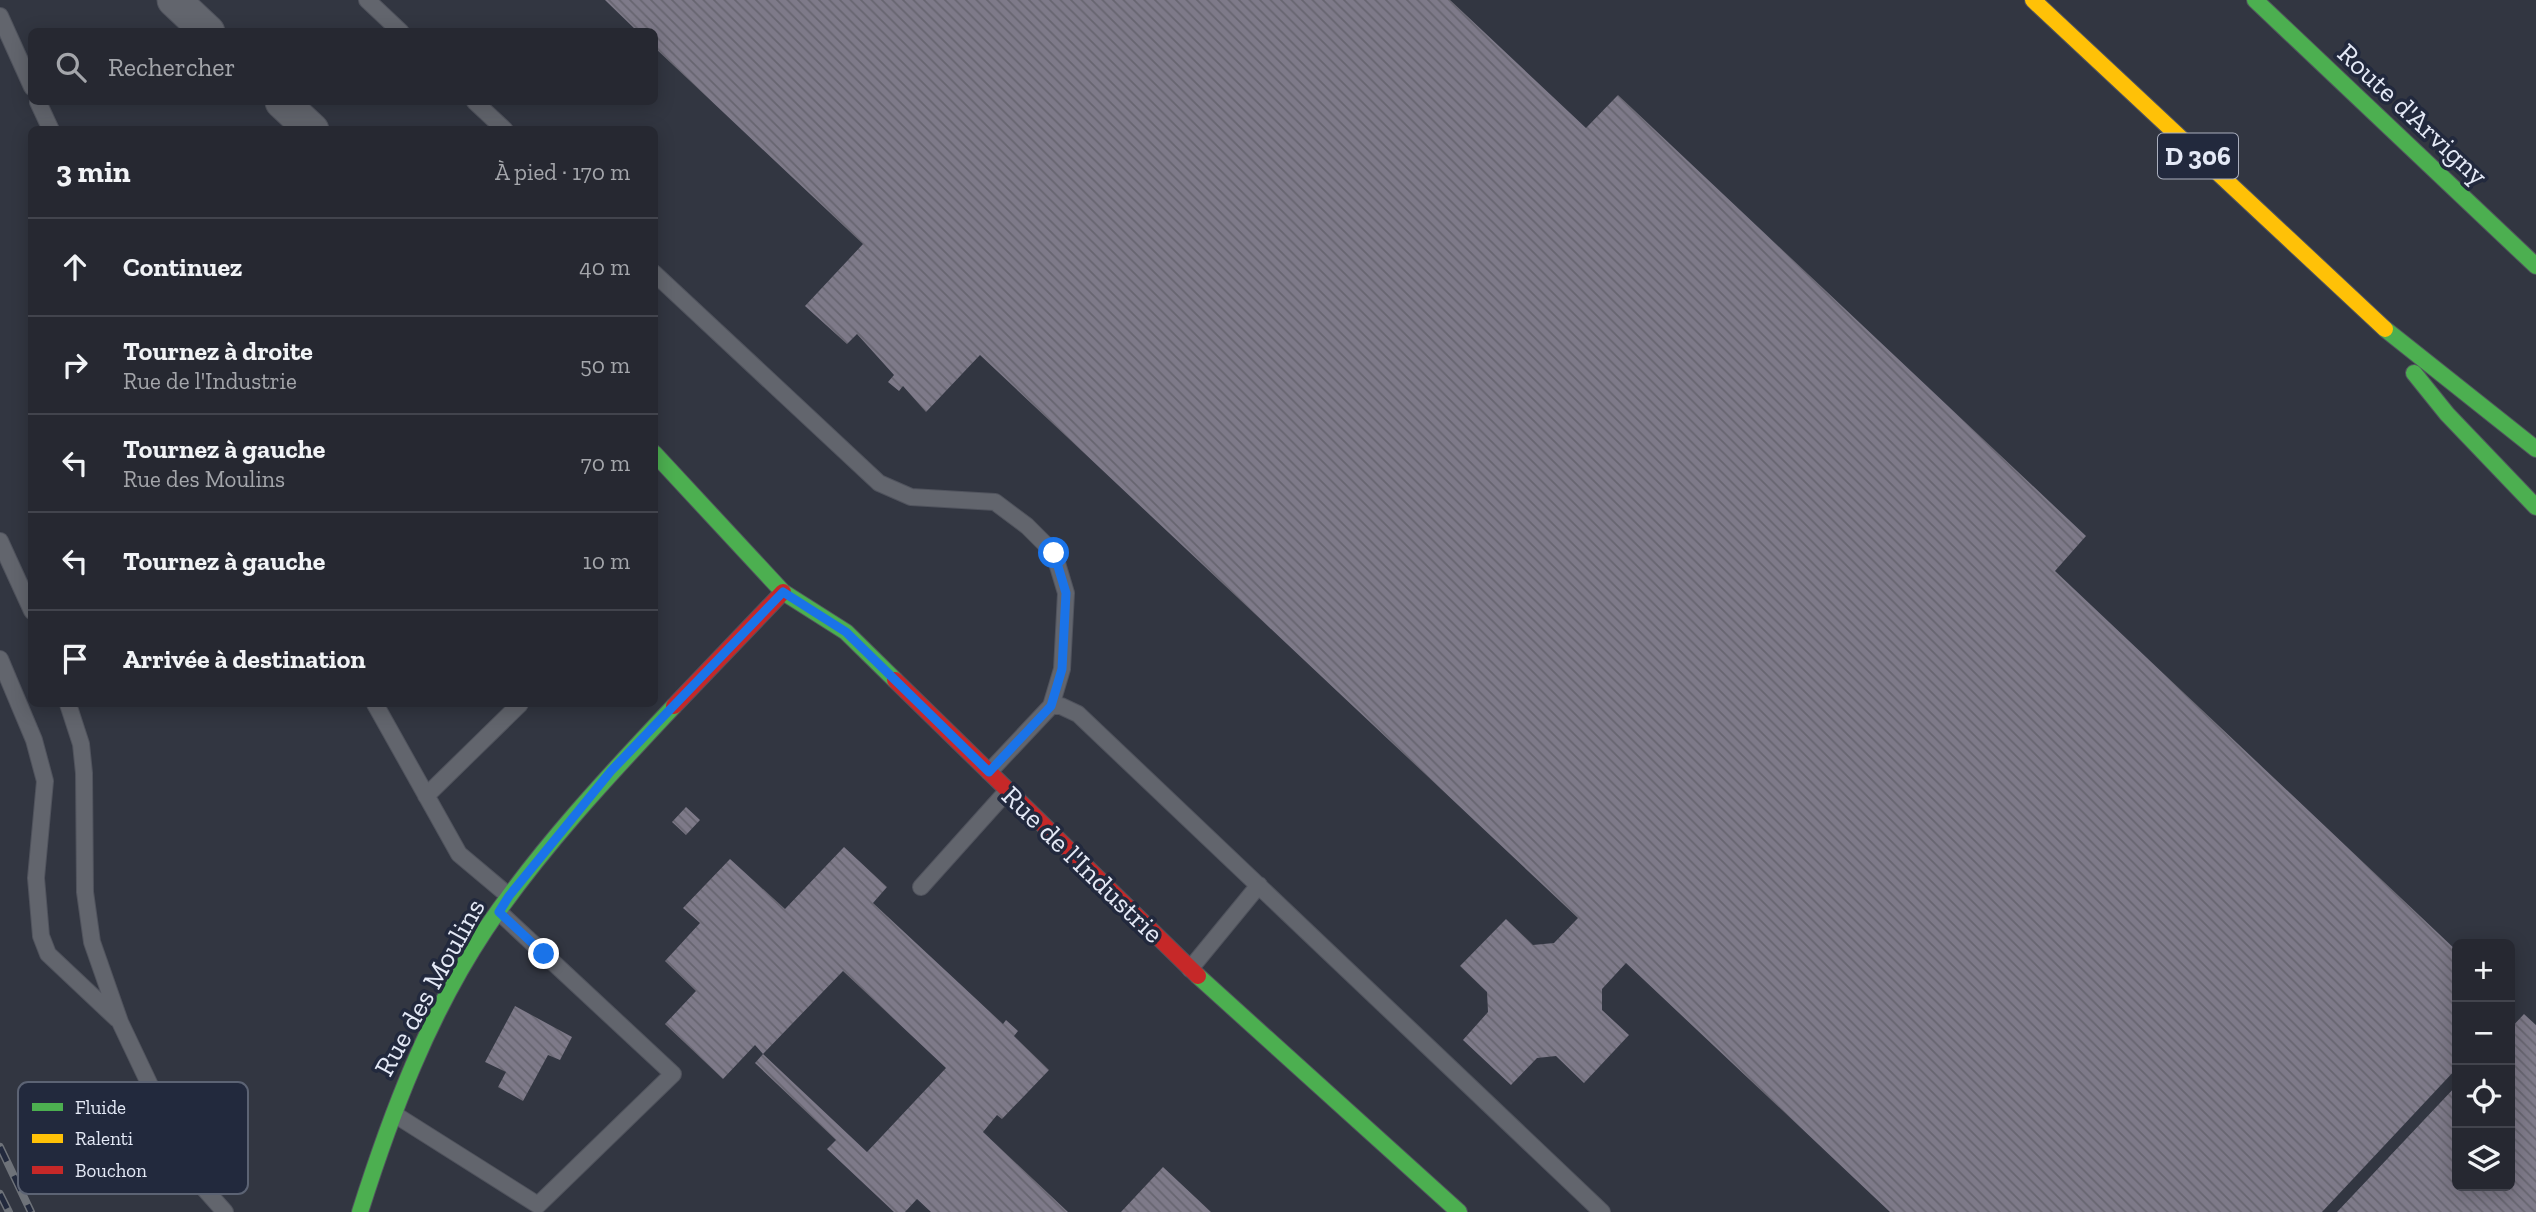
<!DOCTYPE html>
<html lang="fr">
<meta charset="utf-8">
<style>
body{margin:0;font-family:"Zilla Slab",serif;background:#32343d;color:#f1f3f6}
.controls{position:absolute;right:21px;bottom:21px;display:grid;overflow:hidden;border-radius:10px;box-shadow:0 4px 18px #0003}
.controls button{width:63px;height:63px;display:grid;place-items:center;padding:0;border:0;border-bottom:2px solid #42444d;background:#262831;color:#f1f3f6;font:35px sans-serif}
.stop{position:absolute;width:21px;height:21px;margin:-16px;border:5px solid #1a73e8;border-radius:50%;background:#fff}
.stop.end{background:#1a73e8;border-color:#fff;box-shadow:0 2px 7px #0008}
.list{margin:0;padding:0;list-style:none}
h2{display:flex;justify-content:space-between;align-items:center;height:91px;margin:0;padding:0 28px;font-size:30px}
h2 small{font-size:23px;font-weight:400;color:#a4a6ab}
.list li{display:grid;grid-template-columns:46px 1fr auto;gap:21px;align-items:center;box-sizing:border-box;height:98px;padding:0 28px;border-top:2px solid #42444d}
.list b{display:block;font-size:26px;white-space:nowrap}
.list p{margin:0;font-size:23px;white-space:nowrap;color:#a4a6ab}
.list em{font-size:23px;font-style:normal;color:#a4a6ab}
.icon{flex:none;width:38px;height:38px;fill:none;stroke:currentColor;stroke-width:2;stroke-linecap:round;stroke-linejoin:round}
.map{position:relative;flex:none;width:2536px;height:1212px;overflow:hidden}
.search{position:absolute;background:#262831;box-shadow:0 4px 18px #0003;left:28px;top:28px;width:630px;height:77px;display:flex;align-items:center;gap:18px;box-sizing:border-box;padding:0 24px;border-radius:10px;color:#a4a6ab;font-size:26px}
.panel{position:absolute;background:#262831;box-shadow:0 4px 18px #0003;left:28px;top:126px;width:630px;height:581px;border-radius:10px}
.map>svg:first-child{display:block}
.building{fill:url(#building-back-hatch)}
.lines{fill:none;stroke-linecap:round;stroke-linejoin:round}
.lane-casing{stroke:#50535d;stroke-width:18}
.street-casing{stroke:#50535d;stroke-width:35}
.fast-casing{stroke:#50535d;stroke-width:18}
.slow-casing{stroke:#50535d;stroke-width:18}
.jam-casing{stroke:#50535d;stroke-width:18}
.lane{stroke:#62656d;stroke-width:16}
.street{stroke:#62656d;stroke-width:33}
.fast{stroke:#4caf50;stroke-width:16}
.slow{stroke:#ffc107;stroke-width:16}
.jam{stroke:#c62828;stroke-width:16}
.rail-casing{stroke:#6e7279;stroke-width:8}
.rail{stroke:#22293d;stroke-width:5;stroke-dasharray:16;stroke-linecap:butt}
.route{stroke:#1a73e8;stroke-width:9}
.labels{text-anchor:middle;stroke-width:7;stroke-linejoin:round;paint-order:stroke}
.shield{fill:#22293d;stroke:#aaafbe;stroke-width:2}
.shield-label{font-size:26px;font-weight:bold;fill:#e4e9f6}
.street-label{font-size:28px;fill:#e4e9f6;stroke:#22293d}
.key{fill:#22293d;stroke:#5c6374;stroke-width:2}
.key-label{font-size:19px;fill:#e4e9f6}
</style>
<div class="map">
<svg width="2536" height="1212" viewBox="0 0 2536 1212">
<defs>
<pattern id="building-back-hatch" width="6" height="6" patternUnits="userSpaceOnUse" patternTransform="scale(1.75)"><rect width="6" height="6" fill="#7e7a89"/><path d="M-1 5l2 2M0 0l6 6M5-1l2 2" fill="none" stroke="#676570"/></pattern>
</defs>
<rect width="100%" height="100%" fill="#323641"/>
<path class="building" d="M605,0H1450L1586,128L1618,95L2086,536L2055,571L2457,951V1068L2322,1212H1890L1626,963L1602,989V1010L1629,1035L1584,1083L1556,1056L1537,1058L1511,1085L1463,1040L1488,1012L1487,992L1460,966L1506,919L1533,945L1554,943L1578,918L980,355L926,412L903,386L899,391L888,382L894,375L857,334L847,344L805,306L863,244L654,47V32H638Z
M686,807L700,820L686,835L672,822Z
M844,847L887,887L873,903L1003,1024L1006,1020L1018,1031L1014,1036L1049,1070L1002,1119L997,1115L983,1132L1068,1212H931L917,1199L905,1212H894L827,1149L836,1140L755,1063L763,1054L867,1152L946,1068L843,971L763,1054L755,1045L723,1079L665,1024L696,991L665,961L700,923L683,908L730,859L785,909Z
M515,1006L572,1037L560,1060L548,1055L523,1101L498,1087L506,1072L485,1062Z
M2524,1014L2536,1025V1212H2337L2457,1085V1186H2510V1029Z
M1163,1167L1211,1212H1121Z"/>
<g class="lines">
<defs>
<path id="lane" d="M367,0L401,32
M0,16L32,87
M38,102L51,130
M475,102L505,130
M654,273L879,483L911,497L995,502L1027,526L1054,553L1066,593L1062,669L1051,706
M0,541L32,611
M0,659L34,740L45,781L36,878L41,936L48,954L117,1019
M68,704L81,744L84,773L85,892L92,942L120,1022L193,1176L225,1212
M375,704L459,854L509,896
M989,772L1051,706H1061L1078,714L1602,1212
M426,796L520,704
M921,887L1008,790
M1190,969L1259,885
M394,1114L538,1205L673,1074L499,912"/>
<path id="street" d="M174,0L208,32
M282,102L312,130"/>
<path id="fast" d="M2255,0L2536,266
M2385,329L2536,449
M2414,373L2447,414L2536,507
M654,453L783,592L846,632L895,680
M1198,976L1459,1212
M360,1212C391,1114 428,1016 485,930C540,849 607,777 674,706"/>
<path id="slow" d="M2033,0L2385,329"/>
<path id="jam" d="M895,680L1198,976
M674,706L783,592"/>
</defs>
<use href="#lane" class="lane-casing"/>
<use href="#street" class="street-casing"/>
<use href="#fast" class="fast-casing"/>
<use href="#slow" class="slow-casing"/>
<use href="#jam" class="jam-casing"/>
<use href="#lane" class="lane"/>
<use href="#street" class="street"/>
<use href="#fast" class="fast"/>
<use href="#slow" class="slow"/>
<use href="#jam" class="jam"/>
<defs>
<path id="rail" d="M0,1147L31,1212
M0,1194L9,1212"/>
</defs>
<use href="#rail" class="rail-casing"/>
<use href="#rail" class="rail"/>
</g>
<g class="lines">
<path class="route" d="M544,954L499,912L509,896L611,771L783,592L846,632L989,772L1051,706L1062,669L1066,593L1054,553"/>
</g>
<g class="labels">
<rect class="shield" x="2158" y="133.5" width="80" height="45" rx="5"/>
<g class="shield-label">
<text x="2198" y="165">D 306</text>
</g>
<g class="street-label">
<text transform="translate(2413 114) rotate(43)" y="10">Route d'Arvigny</text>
<text transform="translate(1083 864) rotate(44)" y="10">Rue de l'Industrie</text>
<text transform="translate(429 987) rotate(-61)" y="10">Rue des Moulins</text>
</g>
</g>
<rect x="18" y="1082" width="230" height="112" rx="10" class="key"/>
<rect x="32" y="1103" width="31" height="8" fill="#4caf50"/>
<rect x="32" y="1134" width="31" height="9" fill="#ffc107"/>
<rect x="32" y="1166" width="31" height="8" fill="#c62828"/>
<g class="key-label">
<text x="75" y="1114">Fluide</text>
<text x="75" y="1145">Ralenti</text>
<text x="75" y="1177">Bouchon</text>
</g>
</svg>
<div class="controls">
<button>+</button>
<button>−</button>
<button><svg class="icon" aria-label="locate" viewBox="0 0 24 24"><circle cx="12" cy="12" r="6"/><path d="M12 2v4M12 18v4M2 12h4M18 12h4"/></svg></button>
<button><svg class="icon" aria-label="layers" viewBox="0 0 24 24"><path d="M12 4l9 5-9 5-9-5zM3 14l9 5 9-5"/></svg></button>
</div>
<div class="stop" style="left:1054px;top:553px"></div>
<div class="stop end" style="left:544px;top:954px"></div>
<div class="search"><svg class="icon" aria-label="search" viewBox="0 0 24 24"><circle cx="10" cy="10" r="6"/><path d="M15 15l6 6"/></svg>Rechercher</div>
<section class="panel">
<h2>3 min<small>À pied · 170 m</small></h2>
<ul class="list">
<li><svg class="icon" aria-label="ahead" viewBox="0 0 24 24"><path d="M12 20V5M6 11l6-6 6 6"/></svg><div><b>Continuez</b></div><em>40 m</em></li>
<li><svg class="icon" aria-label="right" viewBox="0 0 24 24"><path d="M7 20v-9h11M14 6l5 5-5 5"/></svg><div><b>Tournez à droite</b><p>Rue de l'Industrie</p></div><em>50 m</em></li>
<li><svg class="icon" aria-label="left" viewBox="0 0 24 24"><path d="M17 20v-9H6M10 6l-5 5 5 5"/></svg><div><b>Tournez à gauche</b><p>Rue des Moulins</p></div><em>70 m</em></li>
<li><svg class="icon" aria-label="left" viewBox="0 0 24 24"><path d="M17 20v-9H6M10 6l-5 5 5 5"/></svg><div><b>Tournez à gauche</b></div><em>10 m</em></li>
<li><svg class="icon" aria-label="arrive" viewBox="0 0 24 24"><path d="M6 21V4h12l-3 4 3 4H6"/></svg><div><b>Arrivée à destination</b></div></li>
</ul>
</section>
</div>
